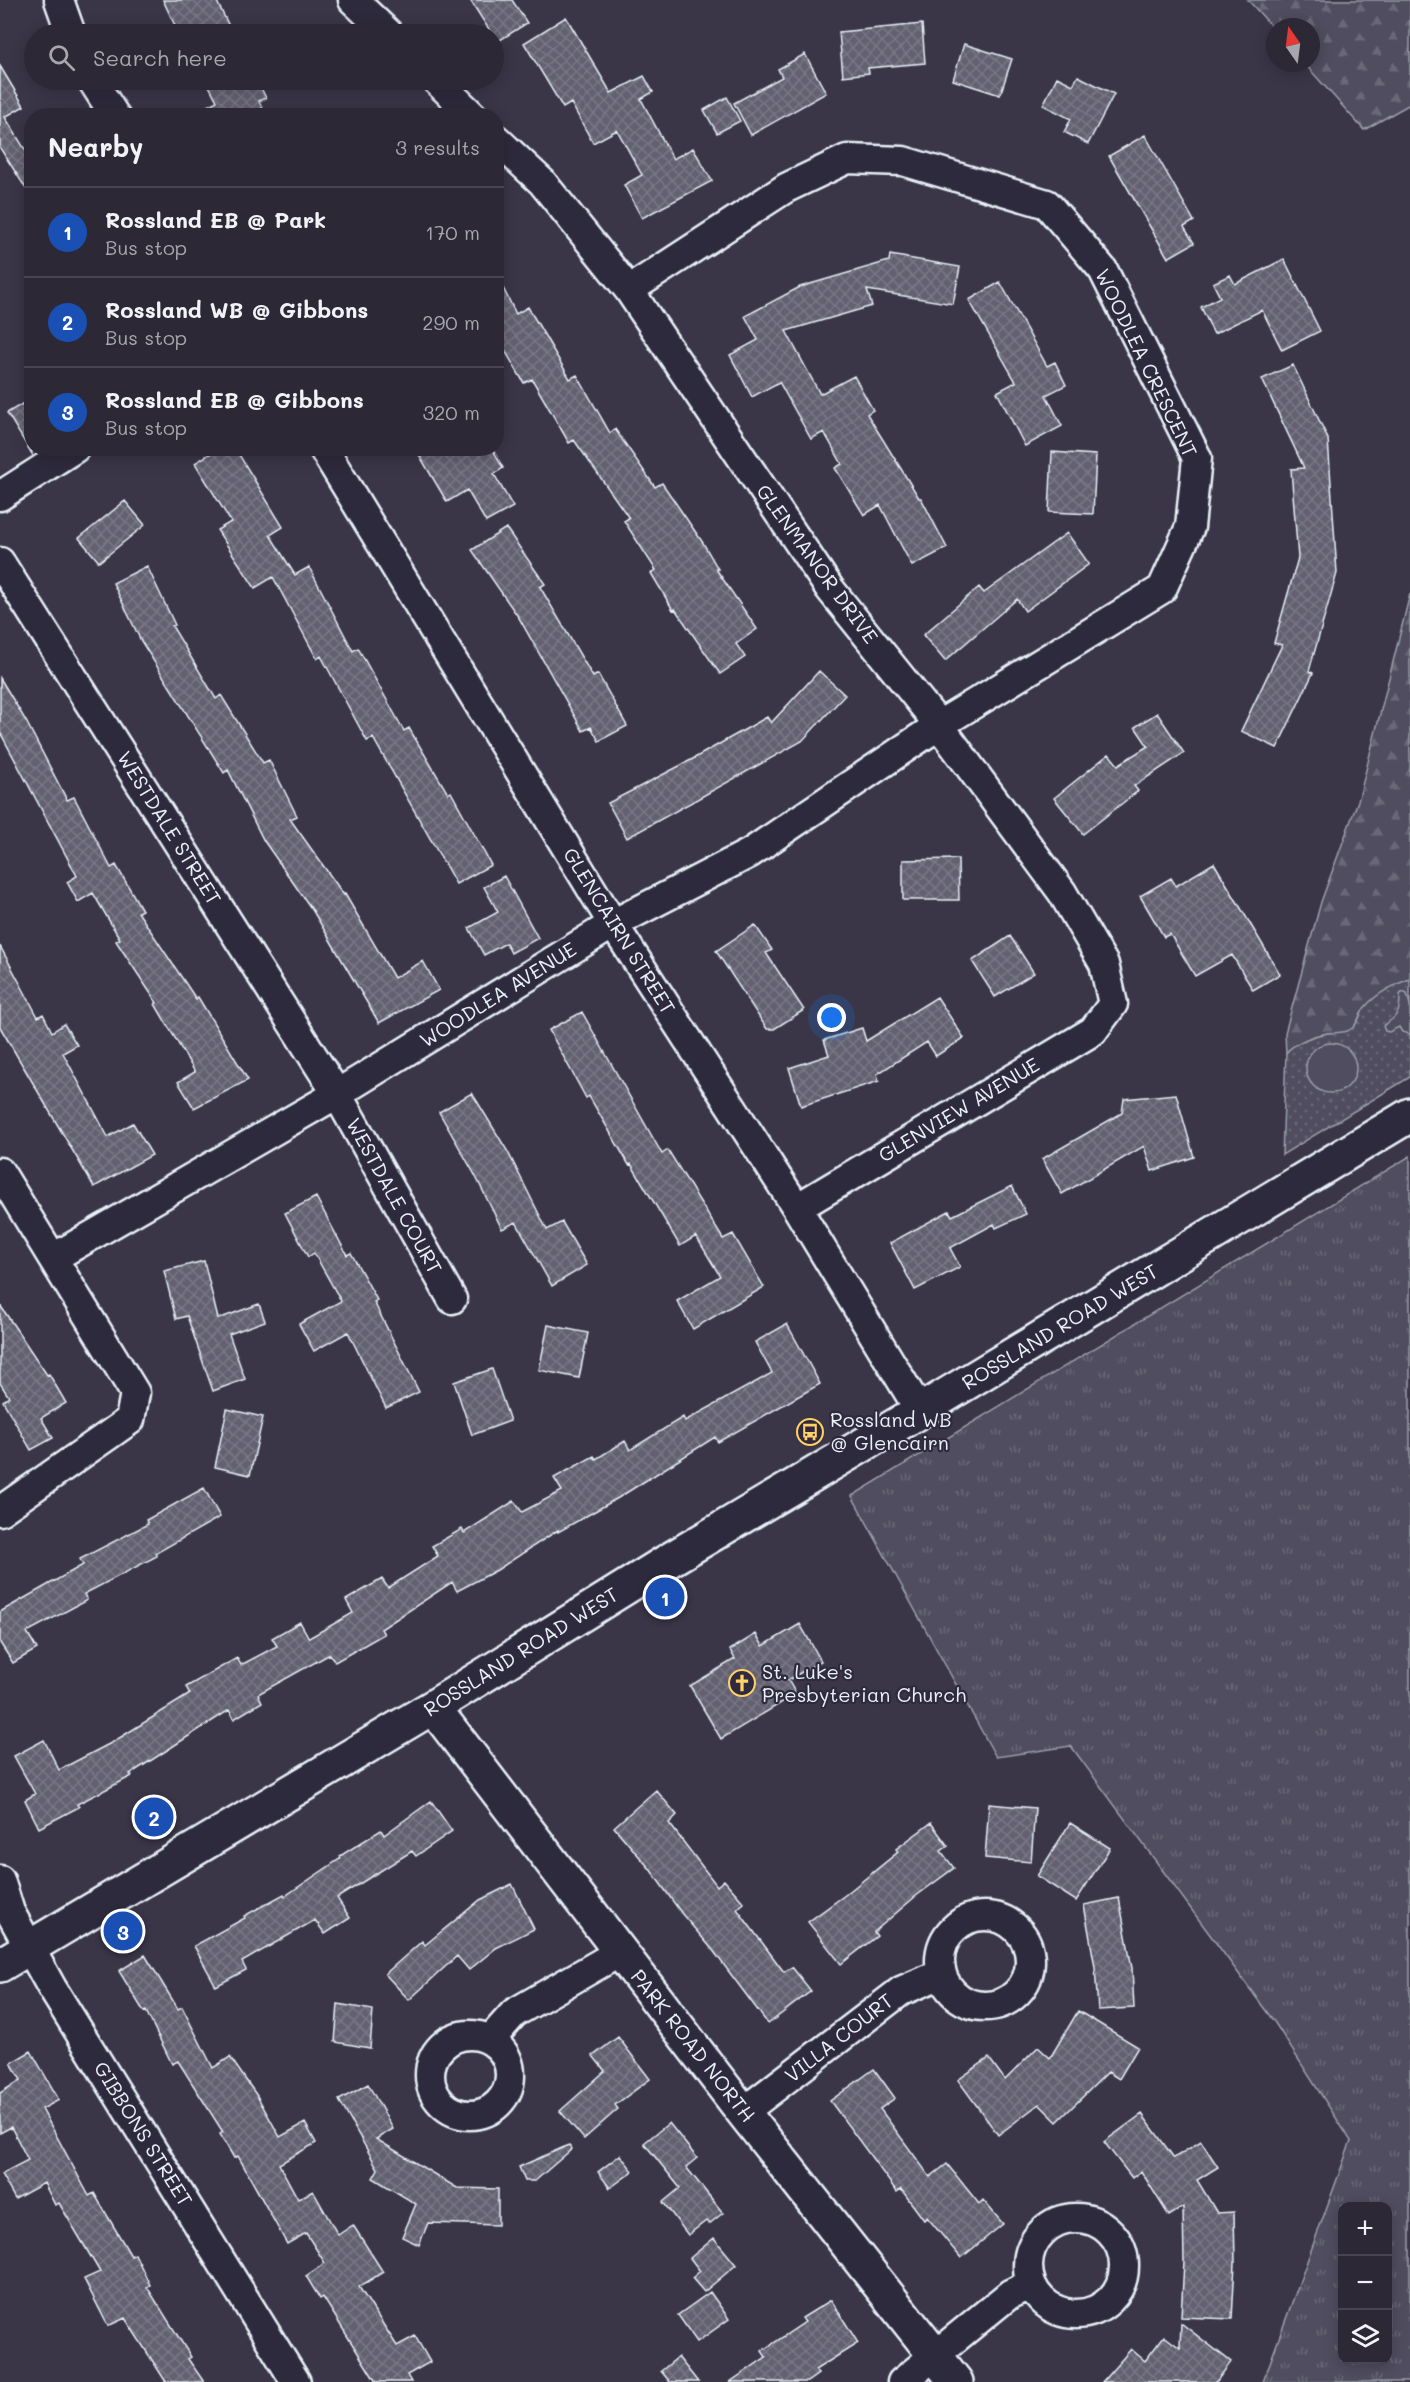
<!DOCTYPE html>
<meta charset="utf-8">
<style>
body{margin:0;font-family:Mali,sans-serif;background:#383442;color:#f1f3f6}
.controls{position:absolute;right:18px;bottom:18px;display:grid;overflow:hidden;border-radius:12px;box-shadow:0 3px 15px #0003}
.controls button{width:54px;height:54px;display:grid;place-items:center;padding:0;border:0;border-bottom:2px solid #484451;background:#2c2836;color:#f1f3f6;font:30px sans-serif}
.compass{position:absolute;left:1266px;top:18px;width:54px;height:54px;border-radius:50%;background:#2c2836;box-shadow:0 3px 15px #0003;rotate:346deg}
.you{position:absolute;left:832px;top:1018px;width:21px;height:21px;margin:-15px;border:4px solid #fff;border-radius:50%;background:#1a73e8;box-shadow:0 0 0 9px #1a73e833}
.badge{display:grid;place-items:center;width:39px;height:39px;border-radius:50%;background:#ffd166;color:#fff;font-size:20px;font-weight:700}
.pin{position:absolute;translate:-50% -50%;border:3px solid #fff;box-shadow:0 2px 6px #0006}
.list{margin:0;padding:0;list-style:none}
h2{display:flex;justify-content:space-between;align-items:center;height:78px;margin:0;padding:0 24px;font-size:26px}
h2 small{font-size:20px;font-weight:400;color:#a6a6ad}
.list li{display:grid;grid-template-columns:39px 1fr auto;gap:18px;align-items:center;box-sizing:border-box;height:90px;padding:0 24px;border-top:2px solid #484451}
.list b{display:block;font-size:22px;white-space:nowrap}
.list p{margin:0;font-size:20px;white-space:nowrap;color:#a6a6ad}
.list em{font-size:20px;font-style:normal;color:#a6a6ad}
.icon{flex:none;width:33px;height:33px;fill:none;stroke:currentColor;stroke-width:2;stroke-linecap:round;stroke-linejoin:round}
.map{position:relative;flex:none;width:1410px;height:2382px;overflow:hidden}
.search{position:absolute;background:#2c2836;box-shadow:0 3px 15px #0003;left:24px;top:24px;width:480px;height:66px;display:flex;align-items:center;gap:15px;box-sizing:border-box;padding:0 21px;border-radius:33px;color:#a6a6ad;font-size:22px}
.panel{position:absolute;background:#2c2836;box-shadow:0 3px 15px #0003;left:24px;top:108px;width:480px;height:348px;border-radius:24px}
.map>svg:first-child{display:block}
.grass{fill:url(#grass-tufts);stroke:#9ca0ac;stroke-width:1.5;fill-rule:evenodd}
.forest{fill:url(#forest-firs);stroke:#9ca0ac;stroke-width:1.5}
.park{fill:url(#park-dots);stroke:#9ca0ac;stroke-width:1.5}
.garden{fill:#504e5f;stroke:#9ca0ac;stroke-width:1.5}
.building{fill:url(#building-cross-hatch);stroke:#e8f1f8;stroke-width:1.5}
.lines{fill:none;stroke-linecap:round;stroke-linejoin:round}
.street-casing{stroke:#e8f1f8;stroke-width:33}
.secondary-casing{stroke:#e8f1f8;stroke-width:38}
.street{stroke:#2f2a3d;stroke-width:28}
.secondary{stroke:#2f2a3d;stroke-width:33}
.labels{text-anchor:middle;stroke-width:4.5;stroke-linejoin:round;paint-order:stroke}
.street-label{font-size:20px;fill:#e8f1f8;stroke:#2f2a3d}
.poi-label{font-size:20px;fill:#e8f1f8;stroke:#2f2a3d;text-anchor:start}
</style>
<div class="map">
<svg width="1410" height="2382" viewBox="0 0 1410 2382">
<defs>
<pattern id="grass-tufts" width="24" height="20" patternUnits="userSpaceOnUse" patternTransform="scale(1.5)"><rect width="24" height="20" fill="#504e5f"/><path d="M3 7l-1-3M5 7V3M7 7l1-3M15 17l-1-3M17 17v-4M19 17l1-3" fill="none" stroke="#696877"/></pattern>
<pattern id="forest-firs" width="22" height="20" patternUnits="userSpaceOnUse" patternTransform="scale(1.5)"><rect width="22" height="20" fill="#504e5f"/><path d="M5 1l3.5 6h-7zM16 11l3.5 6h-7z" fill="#696877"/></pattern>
<pattern id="park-dots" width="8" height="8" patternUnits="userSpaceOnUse" patternTransform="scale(1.5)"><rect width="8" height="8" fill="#504e5f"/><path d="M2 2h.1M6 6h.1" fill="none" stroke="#696877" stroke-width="1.8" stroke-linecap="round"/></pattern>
<pattern id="building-cross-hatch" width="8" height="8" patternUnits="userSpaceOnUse" patternTransform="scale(1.5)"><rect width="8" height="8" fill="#636171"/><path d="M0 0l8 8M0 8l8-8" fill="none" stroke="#797886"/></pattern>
</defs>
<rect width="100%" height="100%" fill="#3a3648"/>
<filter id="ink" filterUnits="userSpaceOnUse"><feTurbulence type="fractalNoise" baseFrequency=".0167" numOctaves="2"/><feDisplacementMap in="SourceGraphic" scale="12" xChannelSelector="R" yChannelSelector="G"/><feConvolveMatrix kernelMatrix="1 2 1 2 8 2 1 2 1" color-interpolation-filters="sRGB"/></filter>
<g filter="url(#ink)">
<path class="grass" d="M1410,1156V2382H1263L1351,2141L1275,2023L1071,1746L996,1757L852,1496ZM1388,2206V2360H1342V2206Z"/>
<path class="forest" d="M1248,0H1410V104L1364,130L1304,63H1311V27H1275V30Z
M1410,594V979C1397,984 1369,1002 1361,1014C1357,1020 1357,1025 1351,1030C1344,1034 1335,1032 1328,1033C1314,1035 1295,1042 1286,1053L1285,1033L1321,902L1359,798Z"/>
<path class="park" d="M1410,979V1077L1282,1155L1286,1053C1295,1042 1314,1035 1328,1033C1336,1032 1344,1034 1351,1029C1360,1023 1359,1013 1366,1006C1376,994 1395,984 1410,979Z"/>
<path class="garden" d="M1403,992L1407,994L1410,1005V1034L1402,1032L1399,1027L1389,1032L1385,1031L1383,1026C1398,1016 1400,1013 1400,995Z
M1306 1068a25 25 0 1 1 50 0a25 25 0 1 1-50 0Z"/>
<path class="building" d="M163,0H216L233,34H179Z
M470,0H512L527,23L497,42Z
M566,17L611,93L644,76L653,92L641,99L673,159L693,148L712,181L642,218L624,185L642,175L617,130L593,143L571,103L563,108L524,43Z
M922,24L925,63L868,68L869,73L843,76L839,32Z
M964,44L1012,59L1000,95L953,80Z
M805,54L826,93L751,135L734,103L782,77L778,69Z
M0,66L24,106L5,117L32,161V198L0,148Z
M1078,76L1114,94L1088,144L1064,132L1071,119L1043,105L1057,77L1073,85Z
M206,80H257L266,98L259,101L266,116H188L217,101Z
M727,97L740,121L717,133L704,110Z
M1145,135L1194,221L1184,227L1194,243L1168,258L1109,156Z
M890,255L960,267L953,304L867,290L872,306L786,331L820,394L854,376L873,410L867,414L919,498H921L947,548L912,566L880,505L864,515L835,468L842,464L824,432L811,439L779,382L752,397L730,355L758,340L745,316L800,287L889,261Z
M1284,259L1320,331L1282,350L1262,310L1214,334L1201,307L1220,297L1213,283L1230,275L1235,284Z
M496,274L516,314L528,307L570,379L577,375L610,433L615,429L655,487L662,483L703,543L718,569H716L757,629L736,644L745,657L720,674L675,609L673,610L651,573L656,570L624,521L629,518L574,440L569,443L532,379L524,383L496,335Z
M1000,282L1047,366L1055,362L1066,385L1046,395L1062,426L1025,446L997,392L1016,382L969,300Z
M1293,365L1328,439L1337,573L1309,671L1313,673L1277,748L1241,731L1282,645L1274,643L1298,558L1291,469L1304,468L1262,379Z
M32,398V454L7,413Z
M219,448H235L283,527L270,535L295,575L309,567L353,651L358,648L404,731L409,728L448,794L451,792L491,865L456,884L373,738L367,741L321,656L317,659L273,577L255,588L217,530L231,522L195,463Z
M415,448H492L503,468L494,474L513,507L486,522L467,490L447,502Z
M1052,452L1096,455L1093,514L1049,512Z
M125,501L145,525L99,562L79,538Z
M506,528L545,584L540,587L593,677L598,674L627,726L599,741L591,727L583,731L519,618L472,550Z
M1067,533L1089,564L1025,611L1017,599L945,661L923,635L979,587L984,593Z
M147,566L175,625L172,626L216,699L221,695L263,763L269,760L297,816L290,819L344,895L345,894L394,978L423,961L439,990L379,1023L313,911L264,841L228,770L224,773L141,641L113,583Z
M819,671L845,695L802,741L627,838L608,803L691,760L767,717L771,723Z
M0,678L26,721L67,800L74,797L111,868L116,865L142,910L138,912L196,999L198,997L248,1080L194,1108L178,1082L195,1072L155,1004L157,1003L116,941L120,939L93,893L78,902L67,882L77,876L0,732Z
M1157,713L1184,753L1134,786L1138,791L1083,834L1054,798L1109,754L1118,765L1148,746L1135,727Z
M958,859L959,900H903V860Z
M1214,863L1280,974L1253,990L1232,955L1195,976L1170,934L1164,937L1140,896L1171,878L1176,886Z
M504,876L538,938L511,953L506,943L484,955L469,928L498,912L484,887Z
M755,925L772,950L766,953L804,1010L774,1029H767L716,951Z
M1010,936L1034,973L995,997L972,961Z
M0,946L38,1017L43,1014L52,1032L64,1024L77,1045L63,1053L108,1137L133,1123L152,1155L94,1187L0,1027Z
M937,997L964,1038L936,1056L927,1042L877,1074L879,1081L801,1106L789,1068L829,1055L824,1040L862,1028L866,1041Z
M582,1012L662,1154L668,1150L723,1239L733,1234L764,1287L693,1329L677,1301L720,1276L696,1236L680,1246L631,1164L629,1165L589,1096L586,1098L549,1030Z
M472,1093L508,1152L547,1230L562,1222L587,1265L552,1286L516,1222L502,1229L475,1175L439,1112Z
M1176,1094L1194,1157L1152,1171L1144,1146L1062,1194L1042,1159L1122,1113L1124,1099Z
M1012,1186L1026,1214L996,1228L994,1224L950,1248L960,1267L915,1290L890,1243L949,1211L952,1216Z
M316,1197L347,1255L351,1253L377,1300L374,1302L419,1392L386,1408L348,1332L314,1351L299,1324L341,1301L314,1253L308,1257L285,1213Z
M204,1261L218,1319L259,1304L265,1321L229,1334L245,1379L213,1391L187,1316L176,1319L164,1271Z
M0,1305L47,1375L49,1374L66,1403L41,1418L53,1438L31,1450L3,1401L9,1397L0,1383Z
M787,1324L820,1384L718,1442L715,1437L618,1498L558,1532V1530L497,1570L457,1591L452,1582L381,1629L384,1634L335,1662L330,1654L258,1694L262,1702L234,1719L229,1710L130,1774L132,1776L77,1804L79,1807L39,1828L25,1800L35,1794L14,1756L44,1740L59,1770L113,1742L190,1694L186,1687L237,1658L241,1665L277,1646L272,1638L300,1622L309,1638L353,1613L346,1600L382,1579L388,1588L438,1556L432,1546L462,1529L464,1533L514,1501L522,1512L562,1491L554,1478L594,1456L596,1459L625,1441L630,1450L683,1417L685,1421L772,1373L755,1342Z
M548,1325L588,1333L579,1378L539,1370Z
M492,1369L510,1421L472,1435L454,1382Z
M227,1409L263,1417L250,1475L215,1467Z
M204,1488L220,1517L156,1553L157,1556L84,1594L87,1600L27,1632L37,1649L13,1663L0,1643V1612L83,1565L80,1559L148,1524L146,1520Z
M800,1624L821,1661L788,1680L796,1694L721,1739L690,1686L735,1659L730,1650L756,1634L763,1646Z
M656,1790L677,1815L669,1823L717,1886L724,1880L744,1903L737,1909L784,1972L792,1967L811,1991L768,2024L712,1949L682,1914L650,1869L614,1827Z
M431,1801L452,1831L416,1856L412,1851L337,1898L350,1918L325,1934L315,1920L242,1962L246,1970L216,1986L194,1946L245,1918L244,1916L284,1894L285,1896L341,1858L340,1856L381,1830L384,1835Z
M989,1804L1035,1808L1031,1862L985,1858Z
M931,1823L948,1846L941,1851L954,1868L916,1896L874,1932L877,1936L841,1964L808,1922L845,1895L898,1852L896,1849Z
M1070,1823L1110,1848L1076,1901L1037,1876Z
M512,1884L534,1929L496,1948L469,1970L457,1956L409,2000L385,1974L422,1941L425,1945L480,1900Z
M1119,1898L1132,1968L1134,2008L1098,2010L1095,1967L1084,1905Z
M145,1955L178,2009L182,2007L213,2068L230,2057L257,2096L280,2137L305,2123L316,2143L279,2164L298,2199L313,2191L338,2235L353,2225L383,2272L359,2287L397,2346L415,2336L430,2362L407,2375L411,2382H376L323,2297L320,2299L306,2276L325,2263L306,2233L287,2244L238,2156L234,2158L220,2134L223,2132L178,2061L172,2064L146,2011L144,2012L119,1971Z
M338,2004L373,2010L370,2048L335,2042Z
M1078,2011L1138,2047L1119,2079L1108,2072L1057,2122L1039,2104L998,2135L958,2080L989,2058L1005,2080L1038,2047L1050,2058Z
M618,2037L650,2079L615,2105L618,2109L584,2139L560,2111L605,2071L593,2056Z
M31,2051L59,2100L42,2109L89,2196L94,2193L131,2256L135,2254L150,2285L147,2287L191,2357L188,2359L204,2382H166L125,2318L108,2326L84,2279L100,2272L59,2203L55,2205L44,2183L15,2199L1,2174L28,2160L11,2127L0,2133V2093L21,2080L11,2063Z
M874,2069L895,2098L880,2109L930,2177L947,2164L979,2204L983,2200L1003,2224L961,2258L927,2217L924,2220L901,2189L897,2192L830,2101Z
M368,2084L393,2129L376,2139L457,2188L498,2189V2225L428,2223L419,2245L402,2237L416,2204L373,2178L378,2169L339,2100Z
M1142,2114L1174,2158L1201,2141L1218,2167L1197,2180L1217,2213L1234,2212L1235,2263L1232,2319L1181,2317L1184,2262L1183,2207L1169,2216L1141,2171L1132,2178L1104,2142Z
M669,2123L697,2158L686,2167L723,2213L709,2224L706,2221L688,2235L663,2202L680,2188L644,2143Z
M569,2145L572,2149L535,2181H525L519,2167Z
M620,2155L633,2171L610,2188L598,2172Z
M714,2238L736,2265L704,2292L692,2278L700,2271L690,2258Z
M710,2292L729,2319L697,2342L678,2315Z
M831,2300L858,2343L815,2370L818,2374L807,2382H730L766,2357L762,2351L805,2322L802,2318Z
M1181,2323L1231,2362L1216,2382H1102L1131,2349L1145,2361L1164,2336L1180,2348Z
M678,2357L698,2382H670L661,2371Z"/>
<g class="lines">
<defs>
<path id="street" d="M59,0L71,34
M353,0L389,34
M92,80L115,116
M436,80L473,116
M496,139L542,182L629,290L830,589L939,725L1062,892L1104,964L1113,1004L1093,1031L797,1208
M323,448L613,924L797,1208L920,1411
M0,496L75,448
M0,562L337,1094L452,1299
M0,1172L135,1393L130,1420L0,1511
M53,1258L337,1094L613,924L750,853L939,725L1162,589L1190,527L1197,458L1103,270L1047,204L903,161L847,159L786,188L629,290
M0,1880L10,1912L52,1988L296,2382
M940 1961a45 45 0 1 1 90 0a45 45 0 1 1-90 0Z
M430 2075a40 40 0 1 1 80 0a40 40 0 1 1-80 0Z
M490,2040L514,2013L620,1952
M743,2112L901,1991L941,1974
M1028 2266a48 48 0 1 1 96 0a48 48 0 1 1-96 0Z
M902,2382L1010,2294L1031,2284"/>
<path id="secondary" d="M433,1707L743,2112L956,2382
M0,1965L433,1707L671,1559L920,1411L1410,1115"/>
</defs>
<use href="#street" class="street-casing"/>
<use href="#secondary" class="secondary-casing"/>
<use href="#street" class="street"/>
<use href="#secondary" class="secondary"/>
</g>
</g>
<defs>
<symbol id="bus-ring" viewBox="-11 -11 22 22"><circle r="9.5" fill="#2f2a3d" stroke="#ffd166" stroke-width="1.5"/><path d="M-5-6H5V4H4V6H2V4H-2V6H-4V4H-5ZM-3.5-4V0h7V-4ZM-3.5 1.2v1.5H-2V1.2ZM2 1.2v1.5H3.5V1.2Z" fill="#ffd166"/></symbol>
<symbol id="church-ring" viewBox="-11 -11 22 22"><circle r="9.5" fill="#2f2a3d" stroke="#ffd166" stroke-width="1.5"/><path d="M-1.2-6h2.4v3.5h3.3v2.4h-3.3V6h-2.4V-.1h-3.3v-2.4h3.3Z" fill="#ffd166"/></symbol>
</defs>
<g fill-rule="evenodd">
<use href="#bus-ring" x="795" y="1417" width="30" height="30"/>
<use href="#church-ring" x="727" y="1668" width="30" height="30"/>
</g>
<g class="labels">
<g class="street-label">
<text transform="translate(1146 363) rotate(64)" y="7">WOODLEA CRESCENT</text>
<text transform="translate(817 564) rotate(54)" y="7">GLENMANOR DRIVE</text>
<text transform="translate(169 828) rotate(58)" y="7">WESTDALE STREET</text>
<text transform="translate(619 931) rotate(58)" y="7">GLENCAIRN STREET</text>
<text transform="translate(498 995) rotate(-32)" y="7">WOODLEA AVENUE</text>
<text transform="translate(959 1110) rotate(-31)" y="7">GLENVIEW AVENUE</text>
<text transform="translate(394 1196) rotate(61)" y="7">WESTDALE COURT</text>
<text transform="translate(1060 1327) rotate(-31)" y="7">ROSSLAND ROAD WEST</text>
<text transform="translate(521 1652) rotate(-32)" y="7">ROSSLAND ROAD WEST</text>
<text transform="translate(839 2038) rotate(-38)" y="7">VILLA COURT</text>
<text transform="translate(693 2046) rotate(52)" y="7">PARK ROAD NORTH</text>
<text transform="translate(143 2134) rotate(58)" y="7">GIBBONS STREET</text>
</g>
<g class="poi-label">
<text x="830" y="1427">Rossland WB<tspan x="830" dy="23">@ Glencairn</tspan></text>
<text x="762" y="1679">St. Luke's<tspan x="762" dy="23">Presbyterian Church</tspan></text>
</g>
</g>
</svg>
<div class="controls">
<button>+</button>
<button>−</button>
<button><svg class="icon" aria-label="layers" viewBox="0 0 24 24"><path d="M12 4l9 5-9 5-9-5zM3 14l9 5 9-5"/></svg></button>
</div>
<svg class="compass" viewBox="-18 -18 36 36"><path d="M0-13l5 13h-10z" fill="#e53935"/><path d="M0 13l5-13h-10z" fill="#a6a6ad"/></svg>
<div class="you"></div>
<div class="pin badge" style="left:665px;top:1597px;background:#1a4fb4">1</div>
<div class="pin badge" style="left:154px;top:1817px;background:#1a4fb4">2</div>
<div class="pin badge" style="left:123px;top:1931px;background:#1a4fb4">3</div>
<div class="search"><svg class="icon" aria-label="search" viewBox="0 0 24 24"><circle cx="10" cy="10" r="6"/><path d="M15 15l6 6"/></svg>Search here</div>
<section class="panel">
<h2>Nearby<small>3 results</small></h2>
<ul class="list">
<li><span class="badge" style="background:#1a4fb4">1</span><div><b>Rossland EB @ Park</b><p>Bus stop</p></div><em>170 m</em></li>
<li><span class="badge" style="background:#1a4fb4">2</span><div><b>Rossland WB @ Gibbons</b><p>Bus stop</p></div><em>290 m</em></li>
<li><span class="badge" style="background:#1a4fb4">3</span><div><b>Rossland EB @ Gibbons</b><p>Bus stop</p></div><em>320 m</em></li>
</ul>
</section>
</div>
